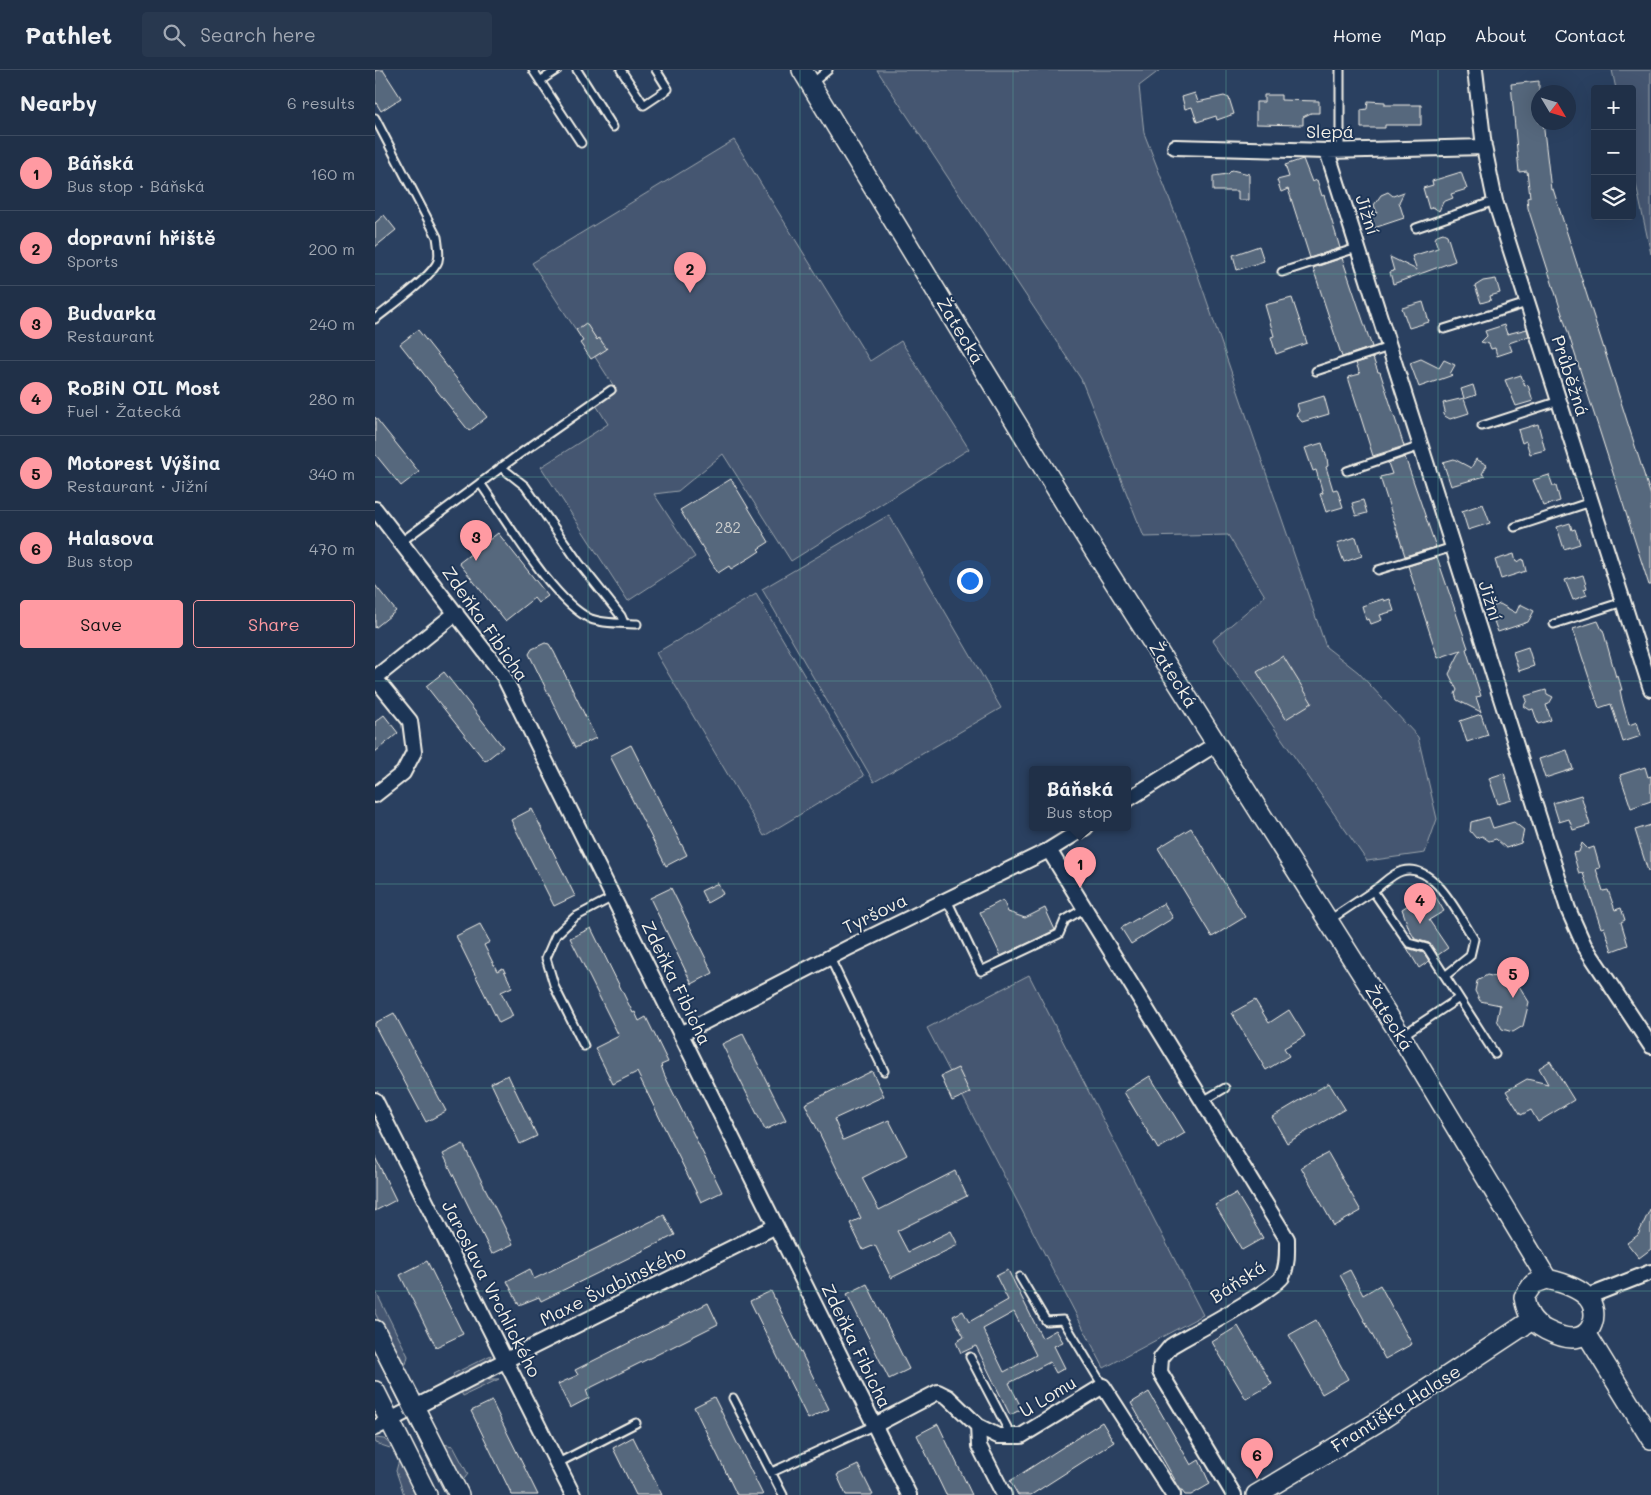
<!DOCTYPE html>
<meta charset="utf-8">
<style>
body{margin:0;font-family:Mali,sans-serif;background:#28384f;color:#f1f3f6}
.controls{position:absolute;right:15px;top:15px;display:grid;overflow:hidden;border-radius:5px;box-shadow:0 5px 20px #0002}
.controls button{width:45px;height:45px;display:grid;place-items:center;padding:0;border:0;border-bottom:1px solid #3d4b60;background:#203048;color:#f1f3f6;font:25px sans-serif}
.compass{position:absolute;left:1156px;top:15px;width:45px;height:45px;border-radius:50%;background:#203048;box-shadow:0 5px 20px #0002;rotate:128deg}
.you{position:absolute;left:594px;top:510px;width:18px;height:18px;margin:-12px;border:4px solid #fff;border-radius:50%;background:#1a73e8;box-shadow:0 0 0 8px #1a73e833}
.badge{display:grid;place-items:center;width:32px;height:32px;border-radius:50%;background:#ff9aa2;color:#111;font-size:16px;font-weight:700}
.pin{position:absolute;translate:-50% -41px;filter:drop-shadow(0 1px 2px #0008)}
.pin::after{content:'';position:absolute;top:26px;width:18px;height:15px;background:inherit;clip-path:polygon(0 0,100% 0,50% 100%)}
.popup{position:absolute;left:654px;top:696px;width:102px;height:65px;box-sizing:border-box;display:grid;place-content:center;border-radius:5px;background:#203048;filter:drop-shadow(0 1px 4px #0005);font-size:16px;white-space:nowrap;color:#a2a9b4}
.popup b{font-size:19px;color:#f1f3f6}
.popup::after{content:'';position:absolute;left:50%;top:100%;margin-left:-10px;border:10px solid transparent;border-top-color:#203048}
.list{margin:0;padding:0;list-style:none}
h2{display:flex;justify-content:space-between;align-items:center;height:65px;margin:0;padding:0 20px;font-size:21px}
h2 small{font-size:16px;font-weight:400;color:#a2a9b4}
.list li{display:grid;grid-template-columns:32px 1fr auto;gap:15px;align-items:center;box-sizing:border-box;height:75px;padding:0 20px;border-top:1px solid #3d4b60}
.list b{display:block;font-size:19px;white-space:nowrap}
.list p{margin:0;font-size:16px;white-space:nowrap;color:#a2a9b4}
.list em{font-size:16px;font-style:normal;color:#a2a9b4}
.actions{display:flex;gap:10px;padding:15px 20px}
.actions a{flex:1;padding:11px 0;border:1px solid #ff9aa2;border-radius:5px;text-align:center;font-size:18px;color:#ff9aa2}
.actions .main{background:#ff9aa2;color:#111}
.icon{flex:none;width:28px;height:28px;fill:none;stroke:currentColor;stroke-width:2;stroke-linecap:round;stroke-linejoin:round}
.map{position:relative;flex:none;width:1276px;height:1425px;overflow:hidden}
header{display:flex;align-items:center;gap:30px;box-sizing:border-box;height:70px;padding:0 25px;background:#203048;border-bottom:1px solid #3d4b60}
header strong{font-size:24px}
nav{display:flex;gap:28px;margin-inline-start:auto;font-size:18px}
.search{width:350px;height:45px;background:#28384f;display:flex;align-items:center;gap:12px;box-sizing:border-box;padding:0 18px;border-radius:5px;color:#a2a9b4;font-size:19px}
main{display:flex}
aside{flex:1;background:#203048}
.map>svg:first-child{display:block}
.green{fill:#445771;stroke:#9ca4ac}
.building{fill:#56677d;stroke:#f4f1e8;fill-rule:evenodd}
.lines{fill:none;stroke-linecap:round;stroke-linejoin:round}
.lane-casing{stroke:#f4f1e8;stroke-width:11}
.street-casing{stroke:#f4f1e8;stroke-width:18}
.secondary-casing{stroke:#f4f1e8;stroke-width:22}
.lane{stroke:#1d3557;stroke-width:7}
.street{stroke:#1d3557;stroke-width:14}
.secondary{stroke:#1d3557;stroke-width:19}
.tram{stroke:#f4f1e8;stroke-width:1}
.grid{fill:none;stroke:#549b93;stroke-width:1;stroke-opacity:0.55}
.labels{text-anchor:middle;stroke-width:4;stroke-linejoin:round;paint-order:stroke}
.number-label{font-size:15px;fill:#cccecd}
.street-label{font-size:18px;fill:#f4f1e8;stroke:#1d3557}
</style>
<header>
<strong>Pathlet</strong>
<div class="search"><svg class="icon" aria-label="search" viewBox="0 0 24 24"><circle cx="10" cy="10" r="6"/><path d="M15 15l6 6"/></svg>Search here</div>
<nav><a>Home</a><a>Map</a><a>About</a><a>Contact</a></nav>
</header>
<main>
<aside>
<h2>Nearby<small>6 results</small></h2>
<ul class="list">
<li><span class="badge">1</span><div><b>Báňská</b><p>Bus stop · Báňská</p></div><em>160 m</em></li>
<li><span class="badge">2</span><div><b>dopravní hřiště</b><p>Sports</p></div><em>200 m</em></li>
<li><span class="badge">3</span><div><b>Budvarka</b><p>Restaurant</p></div><em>240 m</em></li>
<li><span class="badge">4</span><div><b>RoBiN OIL Most</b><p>Fuel · Žatecká</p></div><em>280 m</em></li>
<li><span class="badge">5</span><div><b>Motorest Výšina</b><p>Restaurant · Jižní</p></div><em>340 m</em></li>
<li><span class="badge">6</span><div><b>Halasova</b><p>Bus stop</p></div><em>470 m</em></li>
</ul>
<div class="actions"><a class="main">Save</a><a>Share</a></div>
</aside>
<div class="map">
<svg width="1276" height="1425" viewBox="0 0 1276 1425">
<rect width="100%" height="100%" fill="#2a4060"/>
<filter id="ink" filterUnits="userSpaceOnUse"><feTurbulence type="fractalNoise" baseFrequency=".02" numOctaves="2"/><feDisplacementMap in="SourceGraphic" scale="10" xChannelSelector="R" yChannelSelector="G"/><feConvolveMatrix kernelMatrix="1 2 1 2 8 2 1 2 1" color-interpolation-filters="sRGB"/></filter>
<g filter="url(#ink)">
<path class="green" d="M502,0H785L764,16L769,63L815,182L951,577L983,602L1043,667L1062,749L1050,783L992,791L838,570L890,526L853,465L769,467L706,309Z
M1237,0H1276V184L1257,96V19H1241Z
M359,70L495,291L526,271L594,379L416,491L348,384L303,421L279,424L320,487L253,531L166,397L233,354L221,335L242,321L220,287L231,279L225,268L222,270L211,254L201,260L157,193Z
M514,445L626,638L499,712L387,519Z
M381,524L489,706L389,766L281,583Z
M654,905L828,1245L729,1298L552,958Z
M0,1220L33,1286L31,1294L27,1296L0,1243Z
M116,1285L115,1292L80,1310L78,1304Z
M113,1309H124L88,1326L86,1322Z
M0,1368L9,1369L17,1376L15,1378L0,1373Z
M68,1374L78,1376L93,1404L85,1414Z
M24,1390L42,1425H29L21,1401Z"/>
<path class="building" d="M0,0H8L26,28L6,41L0,31Z
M1164,11V52H1168L1176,120L1178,119L1276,426V515H1274L1153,138L1152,128L1155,127L1152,101L1144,102L1136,14Z
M820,23L823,32L849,26L854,28L859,44L842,50L841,46L822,52L817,37L810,39L807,27Z
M889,25H906V30L944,31V43H936L928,47V55L881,54V32H889Z
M993,31L1010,32V35H1046V55H1010V58H986V40L992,39Z
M928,89L937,112L942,110L947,126L949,125L965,178L935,188L913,119L906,122L902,110L914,107L910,95Z
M857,100L874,104V130H863V121H838V106L853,104Z
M1086,102L1092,119L1076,124L1078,128L1068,132L1064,141L1058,137L1054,139L1048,118L1058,115L1057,111Z
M1013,122L1018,126L1029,122L1024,132L1029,148L999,158L995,145L1002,143L999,135L1006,125Z
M9,145L21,160L0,177V153Z
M1068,163L1072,165L1080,191L1018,214L1015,202L1019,201L1015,187L1042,200L1037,186L1063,178L1060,169L1062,165Z
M884,176L889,191L862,200L858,185Z
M967,188L997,277L967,287L938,198Z
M1121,209L1125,223L1115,226L1116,230L1106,233L1100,216L1108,211Z
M917,228L932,273L901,284L896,267L899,266L890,235Z
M1048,232L1054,252L1034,258L1027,238Z
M211,253L222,270L224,268L232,279L216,289L205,273L208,271L201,260Z
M1129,255L1132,264L1152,259L1154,266L1134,273L1137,281L1122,286L1120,278L1116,279L1114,274L1106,272L1112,266L1110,261Z
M43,260L112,347L94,361L25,274Z
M998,288L1003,302H1005L1029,376L998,386L973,307L985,304L981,293Z
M1046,289L1064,298L1069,290L1080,295L1075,304L1078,305L1044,317L1035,293Z
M1146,305L1150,316L1153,315L1158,331L1141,336L1130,310Z
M1098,315L1101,325L1089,329L1094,343L1075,349L1068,345L1070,341L1068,333L1089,328L1086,319Z
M949,326L954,344L927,352L921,345L924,341L922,334Z
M0,347L44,402L26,416L0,384Z
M1163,354L1170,380L1155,384L1151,371L1147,373L1143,360Z
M947,373L952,388L953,396L951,397L958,420L962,419L968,437L951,442L945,424L948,423L941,400L938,401L930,378Z
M1030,387L1061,477L1030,486L1005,407L1017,404L1013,393Z
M1079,389L1096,398L1101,389L1112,395L1107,404L1110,406L1076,416L1068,392Z
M1174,405L1178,416H1181L1185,431L1169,436L1158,410Z
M356,409L394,472L383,479L385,481L376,487L356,499L354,496L343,503L305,440Z
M988,430L992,443L981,446L977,433Z
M1108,434L1115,453L1093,460L1087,441Z
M1195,453L1197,460L1200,459L1205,474L1189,479L1182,457Z
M123,463L173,526L163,533L159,528L130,551L84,493Z
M981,467L987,486L969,492L962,473Z
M1139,484L1141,492L1148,489L1151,501L1126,509L1120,490Z
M1062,487L1093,578L1091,579L1106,626L1101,627L1106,642L1082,630L1080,624L1082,620L1074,604L1086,580L1063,588L1033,496Z
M1208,505L1212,518L1209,519L1212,525L1198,530L1190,510Z
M0,515L21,541L0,558Z
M1008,529L1009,531L1015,529L1019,541L1005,545L1007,550L996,554L994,549L991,550L987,536Z
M1125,534L1141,543L1145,534L1159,541L1153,552L1123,562L1114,538Z
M1223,551L1227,560H1228L1241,607L1243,606L1247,620H1245L1247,630L1254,655L1262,652L1266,666L1248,672L1236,634L1224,638L1198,559Z
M170,573L174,574L179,582L221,668L200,678L154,584L157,579Z
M1153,577L1159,596L1144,601L1138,582Z
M908,586L937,633L911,649L882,602Z
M69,602L128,677L110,691L51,616Z
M1171,620L1172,624L1178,627L1174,634L1171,635L1176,650L1163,654L1158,639L1155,640L1149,636L1152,630L1150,626Z
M1106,644L1113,665L1092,672L1085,651Z
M9,645L23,663L0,682V652Z
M256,675L312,785L291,796L235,686Z
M1192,680L1198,699L1170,708L1164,689Z
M1270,697L1273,707L1276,706V731L1256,738L1245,705Z
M1129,703L1137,730L1123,734L1114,708Z
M1206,725L1215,755L1198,760L1194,749L1184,752L1178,733Z
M157,739L200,826L179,836L136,750Z
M1114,747L1118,758L1139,752L1149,760L1146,773L1131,778L1121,769L1114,771L1107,766L1101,768L1095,761L1096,752Z
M1276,755V800L1273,801L1260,760Z
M816,758L870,847L837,867L783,778Z
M1207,773L1213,779L1219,777L1225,798L1221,799L1228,821L1233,820L1240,840L1246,838L1250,850L1246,852L1253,875L1237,881L1229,857L1226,858L1208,803L1204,804L1198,783L1204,782Z
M343,813L348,824L332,833L326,821Z
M296,818L338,903L317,914L275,828Z
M1059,824L1069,841L1054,850L1073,878L1063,885L1054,873L1040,869L1034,859L1027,839L1046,827L1052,829Z
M628,830L633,842L650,848L670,838L680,860L626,886L605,842Z
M789,833L798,848L756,874L746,858Z
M105,854L115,872L109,875L122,901L128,898L137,917L126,922L138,946L124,953L81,866Z
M216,858L258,943L260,942L264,951L271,947L293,992L286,995L289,1004L347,1122L326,1132L262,1002L238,1014L220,978L244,966L195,868Z
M1032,878L1049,883L1054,891L1044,898Z
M1132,904L1138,906L1154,932L1148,956L1138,962L1127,959L1122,950L1125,935L1105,931L1100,921L1102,911L1112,905L1125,908Z
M880,930L894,953L914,940L930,966L909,978L914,986L891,1000L857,943Z
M19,943L71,1041L51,1052L0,956V953Z
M368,964L411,1050L390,1060L347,974Z
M1175,991L1199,1030L1163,1052L1156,1040L1146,1045L1131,1021L1152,1009L1173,1014L1164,998Z
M583,998L595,1023L577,1031L566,1006Z
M497,1001L509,1026L459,1049L468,1070L514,1050L532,1085L487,1108L504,1140L580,1101L592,1126L522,1161L533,1182L576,1161L583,1175L516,1208L500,1175L488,1180L475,1153L486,1148L430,1034Z
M133,1005L162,1066L145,1074L116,1013Z
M775,1006L810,1063L783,1079L749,1022Z
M954,1013L970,1039L912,1073L897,1047Z
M88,1074L138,1174L117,1184L68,1084Z
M953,1083L986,1141L959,1156L926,1097Z
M0,1087L21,1130L0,1141Z
M861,1123L888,1168L867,1180L840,1135Z
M1276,1137V1179L1264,1188L1252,1173L1263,1165Z
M289,1145L300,1165L166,1231L164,1227L144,1235L132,1211L155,1199L159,1209Z
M52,1191L88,1264L61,1277L25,1205Z
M633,1200L667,1268L681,1260L688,1272L679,1276L690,1298L681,1303L675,1292L634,1313L647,1339L635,1345L601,1276L586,1283L581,1272L589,1267L578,1246L588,1241L594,1252L633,1230L621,1206ZM639,1242L661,1285L629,1302L608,1259Z
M975,1200L988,1225L1005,1215L1037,1274L1010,1289L965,1205Z
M492,1214L534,1299L514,1309L472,1224Z
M396,1221L454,1339L433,1349L375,1231Z
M333,1233L343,1254L211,1320L214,1328L195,1338L183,1314L203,1305L200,1300Z
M941,1250L973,1309L947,1324L914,1265Z
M863,1256L897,1314L871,1329L837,1272Z
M774,1322L816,1395L824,1390L835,1414L816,1425H810L804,1417L756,1333Z
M339,1327L388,1425H362L319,1337Z
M117,1331L120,1338L163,1425H137L96,1341Z
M727,1352L739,1372L656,1425H643L635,1411Z
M563,1354L597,1425H571L542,1365Z
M258,1367L287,1425H261L238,1378Z
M483,1395L498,1425H471L462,1405Z"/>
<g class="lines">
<defs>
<path id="lane" d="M158,0L206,73
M202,0L238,57
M246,0L269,35L293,19L281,0
M165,11L182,0
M436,14L453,0
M0,48L62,167C63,174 65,183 63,191C57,207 15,237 0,249
M965,81V0
M1041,158L1120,131
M907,202L982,178
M1069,259L1152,233
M941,301L1014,277
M1107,356L1184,331
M126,397L150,416L204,493L246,546L249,553
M972,401L1046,376
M105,413C131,449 178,532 216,549C229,554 248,553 262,554
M1140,457L1216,432
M26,472L143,385L236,320
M1003,500L1078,477
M1179,554L1248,532
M998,821C1007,815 1016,804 1027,801C1060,792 1084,847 1099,869L1095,886L1070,906
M572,830L606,901L684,864L690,850L710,838
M953,851L998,821L1034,873L1052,878L1120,984
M455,888L509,1001
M1028,965L1084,928
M209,976L180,918L171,888L181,865L200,847L238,827
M828,1031L850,1018
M645,1207L671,1251L688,1250L728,1316
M595,1287L636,1365
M358,1328L408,1425
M183,1393L261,1353
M397,1402L500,1355"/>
<path id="street" d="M1100,0L1109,77L1120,131L1276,619
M800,77L952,81L1109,77
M952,81L1193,839L1209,875L1276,976
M0,439L128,605L534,1425
M0,608L35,651L39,682L28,703L0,725
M0,608L81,543
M752,730L841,674
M674,780L912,1169C912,1181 913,1196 907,1207C896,1222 816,1264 796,1276L786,1288L785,1302L859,1425
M306,964L473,878L674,780L711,757
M0,1030L198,1425
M1212,1227L1276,1202
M500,1355L563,1322L573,1327L603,1356L623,1366H646L728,1316L798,1425
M603,1356L604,1376L629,1425
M0,1358L131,1290L401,1156"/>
<path id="secondary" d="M427,0L702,453L1026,966L1172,1209
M1172,1209C1185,1212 1204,1218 1213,1228C1225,1243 1218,1268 1197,1268C1188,1268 1179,1264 1171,1260C1157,1253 1151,1242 1149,1227L1158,1214Z
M0,1260L84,1425
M1211,1263L1276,1369
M0,1321L52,1425
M881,1425L1001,1353L1157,1250"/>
</defs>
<use href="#lane" class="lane-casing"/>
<use href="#street" class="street-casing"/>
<use href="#secondary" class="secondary-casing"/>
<use href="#lane" class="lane"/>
<use href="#street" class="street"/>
<use href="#secondary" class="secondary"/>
<path class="tram" d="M0,1283L71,1425"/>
</g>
</g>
<path class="grid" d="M213,0V1425M425,0V1425M638,0V1425M851,0V1425M1063,0V1425M0,204H1276M0,407H1276M0,611H1276M0,814H1276M0,1018H1276M0,1221H1276"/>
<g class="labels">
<g class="number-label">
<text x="353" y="463">282</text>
</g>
<g class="street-label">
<text x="955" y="68">Slepá</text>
<text transform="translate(992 145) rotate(72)" y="6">Jižní</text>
<text transform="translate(585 261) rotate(59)" y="6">Žatecká</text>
<text transform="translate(1195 306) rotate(72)" y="6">Průběžná</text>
<text transform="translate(1115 531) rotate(72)" y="6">Jižní</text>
<text transform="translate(110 554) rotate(55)" y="6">Zdeňka Fibicha</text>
<text transform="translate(798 605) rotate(58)" y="6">Žatecká</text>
<text transform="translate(500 844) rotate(-26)" y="6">Tyršova</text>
<text transform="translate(301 913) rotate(64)" y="6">Zdeňka Fibicha</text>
<text transform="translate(1014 948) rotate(58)" y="6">Žatecká</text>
<text transform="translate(863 1212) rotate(-33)" y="6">Báňská</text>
<text transform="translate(238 1216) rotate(-26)" y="6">Maxe Švabinského</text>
<text transform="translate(116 1219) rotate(63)" y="6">Jaroslava Vrchlického</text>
<text transform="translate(481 1276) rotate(64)" y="6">Zdeňka Fibicha</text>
<text transform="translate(673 1327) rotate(-31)" y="6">U Lomu</text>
<text transform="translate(1021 1339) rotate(-32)" y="6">Františka Halase</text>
</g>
</g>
</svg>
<div class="controls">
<button>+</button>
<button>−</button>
<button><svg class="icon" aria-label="layers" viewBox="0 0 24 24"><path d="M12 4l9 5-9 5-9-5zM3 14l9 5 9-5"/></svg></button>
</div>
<svg class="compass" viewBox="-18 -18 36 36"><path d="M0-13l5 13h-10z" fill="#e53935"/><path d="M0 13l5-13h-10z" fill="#a2a9b4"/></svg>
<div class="you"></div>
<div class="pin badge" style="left:705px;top:818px">1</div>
<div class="popup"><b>Báňská</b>Bus stop</div>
<div class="pin badge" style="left:315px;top:223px">2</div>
<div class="pin badge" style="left:101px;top:491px">3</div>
<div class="pin badge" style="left:1045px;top:854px">4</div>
<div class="pin badge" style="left:1138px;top:928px">5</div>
<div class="pin badge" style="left:882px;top:1409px">6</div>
</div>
</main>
